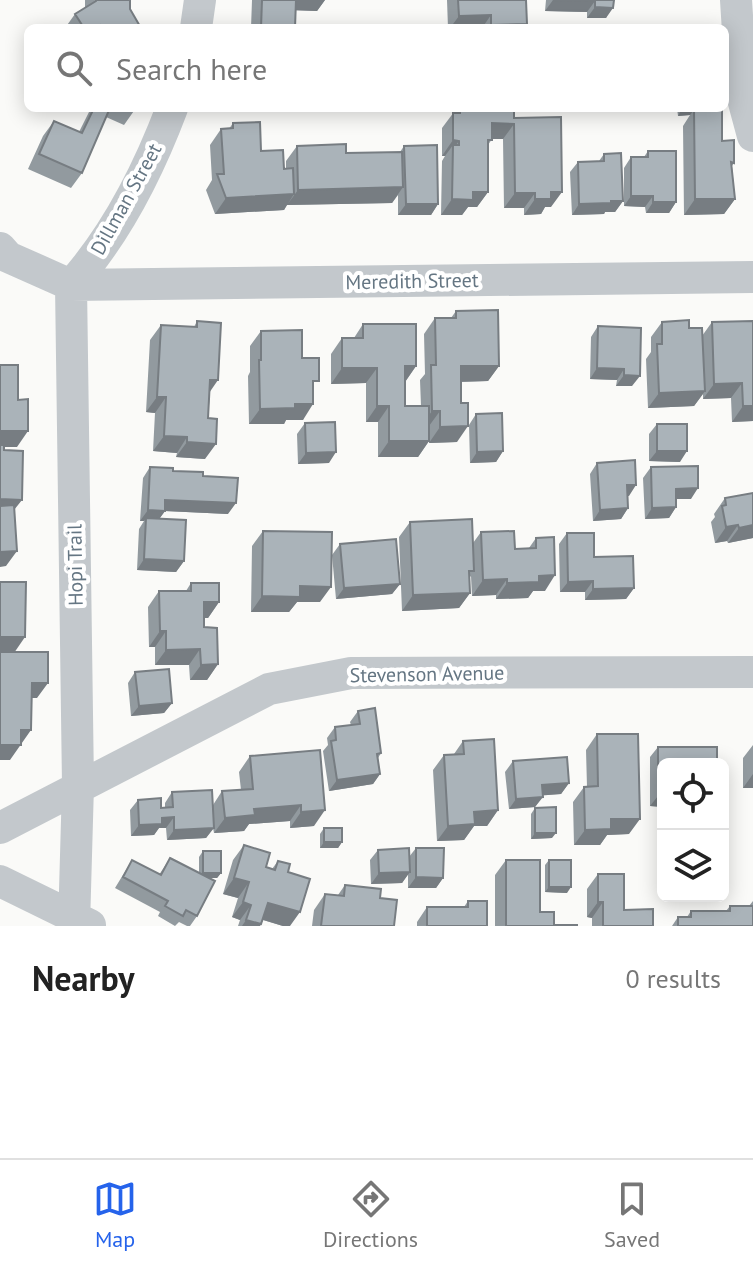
<!DOCTYPE html>
<style>
body{margin:0;font-family:"PT Sans",sans-serif;background:#f2f2f2;color:#222}
.controls{position:absolute;right:24px;bottom:24px;display:grid;overflow:hidden;border-radius:12px;box-shadow:0 4px 20px #0003}
.controls button{width:72px;height:72px;display:grid;place-items:center;padding:0;border:0;border-bottom:2px solid #e0e0e0;background:#fff;color:#222;font:40px sans-serif}
.list{margin:0;padding:0;list-style:none}
h2{display:flex;justify-content:space-between;align-items:center;height:104px;margin:0;padding:0 32px;font-size:34px}
h2 small{font-size:26px;font-weight:400;color:#767676}
.icon{flex:none;width:44px;height:44px;fill:none;stroke:currentColor;stroke-width:2;stroke-linecap:round;stroke-linejoin:round}
.map{position:relative;flex:none;width:753px;height:926px;overflow:hidden}
.search{position:absolute;background:#fff;box-shadow:0 4px 20px #0003;left:24px;right:24px;top:24px;height:88px;display:flex;align-items:center;gap:20px;box-sizing:border-box;padding:0 28px;border-radius:12px;color:#767676;font-size:30px}
.sheet{height:232px;background:#fff}
nav{display:flex;justify-content:space-around;align-items:center;box-sizing:border-box;height:112px;border-top:2px solid #e0e0e0;background:#fff;font-size:22px;color:#767676}
nav a{display:grid;justify-items:center;gap:4px}
nav .on{color:#2563eb}
.map>svg:first-child{display:block}
.lines{fill:none;stroke-linecap:round;stroke-linejoin:round}
.minor{stroke:#c3c8cc;stroke-width:32}
.wall{fill:#929a9f}
.shaded-wall{fill:#777d82}
.building{fill:#aab3b9;stroke:#777d82;stroke-width:2}
.labels{text-anchor:middle;stroke-width:8;stroke-linejoin:round;paint-order:stroke}
.street-label{font-size:20px;fill:#657683;stroke:#fff}
</style>
<div class="map">
<svg width="753" height="926" viewBox="0 0 753 926">
<rect width="100%" height="100%" fill="#fafaf8"/>
<g class="lines">
<path class="minor" d="M736,0L742,95L753,136
M196,28L200,0
M0,248L8,257L71,285L78,785L74,926
M71,285L753,277
M71,285C115,236 149,169 172,108
M0,828L269,689L351,673L753,672
M0,881L90,925"/>
</g>
<path class="wall" d="M85,0H130V9L141,28H65L75,14L85,8Z
M252,0H325L317,11L295,10V28H251Z
M447,0H526L527,24L524,28H448Z
M546,0H614L606,18H587V12L545,11Z
M91,108H136L124,125L106,117L82,173L71,188L28,169L43,136L54,121L79,132Z
M457,108H514V118L551,207H545L541,214L524,215V208H504L503,139H492L488,145V192L477,207H468L462,215H441L442,161L445,156H442V128Z
M677,108H709L722,141L734,163L732,166L735,199L724,214L684,215L683,126L690,115L678,116Z
M233,123L261,151L284,169H286V161L297,146L346,153L400,152L404,146L438,204L431,215H398V195L392,203L287,205V204L284,210L215,214L206,190L212,180L210,145L221,129H229Z
M648,151L676,202L669,213H646L645,207L624,206V168L631,157H644Z
M604,154L623,201L615,212H605L604,214L572,215L570,172L578,162L599,161Z
M456,311L499,366L488,381L461,382L457,442L429,443V441L418,457H378V422H366V383L331,384V354L342,338H354L363,324L416,366L405,382V406H421L420,380L425,374L424,334L435,318H451Z
M197,321L210,392L205,459L176,457L177,453L153,451L155,413L146,412L150,340L161,325L194,327Z
M753,321V421L732,422L731,398L703,399V394L694,406L648,408L646,359L651,352V337L662,322L689,328L702,336L712,322Z
M598,326L641,328L632,386H616L617,380L590,379L591,337Z
M261,331L302,358L313,390L303,420H286L284,424H249L248,376L250,372V346Z
M476,414L503,451L496,462L470,463L469,425Z
M305,423L329,463L298,464L297,434Z
M657,424L680,462L649,461V434Z
M597,463L629,496H627L628,508L621,519L593,521L590,474Z
M150,467L203,476L228,514L165,511L159,519L184,561L176,572L137,570L139,529L144,521H140L143,478Z
M651,467L691,499H676V507L669,518L645,519L643,478Z
M753,493V538L728,543L727,541L715,543L711,522L715,517L714,514L725,498Z
M410,522L473,543L481,532L515,549L529,548L536,538L545,591H533L528,598L496,599V595L472,596L471,576L469,578L470,593L459,608L402,611L399,537Z
M263,531L320,602H297L289,612H251L252,546Z
M567,533L594,557L634,588L626,599L585,600V592H560L559,544Z
M340,544L400,584L392,594L336,599L332,555Z
M191,583L219,602L208,618H204V627L218,664L207,680H190L189,665H155V647H149L148,607L159,591H186Z
M135,672L172,703L164,713L131,716L128,683Z
M358,711L381,753L378,758L380,774L373,784L329,791L323,751L328,745L327,738L335,727L351,725L350,722Z
M597,734L629,834L607,835L600,845H574L573,802L584,787H587L586,750Z
M463,741L498,810L487,826H474L464,840L437,841L433,770L444,755L454,754Z
M753,745V788H743V758Z
M658,747L663,764V807L650,806V757Z
M320,750L314,826L290,828V821L249,824L244,831L214,833L213,828L206,838L167,840L166,828H159L154,835L131,836L130,810L138,800L161,808H165V803L172,792L213,805L222,791L241,790L239,772L250,756Z
M513,761L569,783L561,794L543,795L535,807L509,809L505,772Z
M535,808L552,838L531,839V814Z
M324,828L342,842L338,848H320V834Z
M244,845L266,867L272,869L278,861L283,926L263,920L260,926H238L240,920L232,917L238,898L223,894L233,860Z
M416,848L443,878L436,888H408V874L402,883L371,884L370,860L378,850L409,857Z
M203,851L221,873L217,878H210L197,916L190,926H187L179,922L175,926L158,916L160,912L115,888L132,860L159,875L170,858L199,873V857Z
M506,860L540,912L554,925L577,926H495V875Z
M549,860L567,893L545,892V865Z
M598,874L624,910L653,926H592V918L587,917V889Z
M345,885L380,898L394,926H312L314,910L325,894L338,895Z
M468,901L487,926H417V922L427,907H464Z
M753,901V926H672L678,917H687L691,911H726L730,906H749Z"/>
<path class="shaded-wall" d="M292,0H325L317,11L285,10Z
M553,0L595,1L587,12L545,11Z
M595,7L613,8L606,18H587Z
M491,15L482,28H450L459,16Z
M527,24L524,28H489L491,25Z
M709,109L694,110L690,115L678,116L681,110Z
M492,123L514,124L503,139H481Z
M453,140L459,141L452,150L453,145L445,156H442Z
M403,187L392,203L287,205L298,190Z
M473,192H488L477,207H468L462,215H441L452,199Z
M551,192H562L551,207H545L541,214L524,215L535,199Z
M515,193H535L524,208H504Z
M294,194L284,210L215,214L226,198Z
M631,196H653L645,207L624,206Z
M695,199H735L724,214L684,215Z
M611,201H623L615,212H605L604,214L572,215L579,204Z
M653,202H676L669,213H646Z
M406,204H438L431,215H398Z
M405,366H416L405,382Z
M461,366H499L488,381L450,382Z
M342,368H377L366,383L331,384Z
M597,368L624,369L617,380L590,379Z
M624,375L640,376L632,386H616Z
M210,380H218L207,396Z
M742,383L731,398L703,399L714,384Z
M705,391L694,406L648,408L659,393Z
M157,397H166L155,413L146,412Z
M295,404H313L303,420H286L284,424H249L260,409Z
M377,406H389L378,422H366Z
M743,406H753V421L732,422Z
M432,411H440L429,426H421Z
M468,426L457,442L429,443L440,427Z
M0,431H28L17,447H0Z
M164,436L187,437L177,453L153,451Z
M389,441H429L418,457H378Z
M187,442L216,444L205,459L176,457Z
M503,451L496,462L470,463L477,452Z
M657,451H687L680,462L649,461Z
M336,452L329,463L298,464L306,453Z
M627,485H636L629,496H619Z
M698,488L691,499H668L676,489Z
M0,499L22,500L14,510H0Z
M165,500L236,503L228,514L165,511L157,522L146,518L144,521H140L148,510Z
M676,507L669,518L645,519L652,508Z
M628,508L621,519L593,521L600,510Z
M738,525L727,541L715,543L726,527Z
M753,525V538L728,543L739,528Z
M17,551L6,566L0,567V552Z
M144,559L184,561L176,572L137,570Z
M555,575L545,591H533L528,598L496,599L507,583L539,576Z
M507,579L496,595L472,596L483,580Z
M593,581L585,592H560L568,582Z
M400,584L392,594L336,599L344,588Z
M300,586L331,587L320,602H297L289,612H251L262,596Z
M634,588L626,599L585,600L593,589Z
M470,593L459,608L402,611L413,595Z
M204,602H219L208,618H193Z
M160,631H166L155,647H149Z
M0,637H25L14,653L0,652Z
M200,649L189,665H155L166,650Z
M218,664L207,680H190L201,665Z
M32,683H48L37,698H21Z
M172,703L164,713L131,716L139,706Z
M21,730H31L10,760H0V745Z
M380,774L373,784L329,791L337,780Z
M753,774V788H743Z
M569,783L561,794L535,796L542,785Z
M658,796H663V807L650,806Z
M543,797L535,807L509,809L516,799Z
M301,805L290,821L249,824L244,831L214,833L225,818L254,809Z
M325,810L314,826L290,828L301,812Z
M498,810L487,826H474L464,840L437,841L448,826L474,812Z
M174,817L166,828H159L154,835L131,836L139,825L162,818Z
M611,819H640L629,834L607,835L600,845H574L585,830Z
M214,828L206,838L167,840L174,830Z
M535,833H556L552,838L531,839Z
M324,842H342L338,848H320Z
M410,872L402,883L371,884L379,873Z
M203,873H221L217,878H199Z
M416,877L443,878L436,888H408Z
M234,878L249,882L238,898L223,894Z
M549,887H571L567,893L545,892Z
M243,902L251,905L240,920L232,917Z
M598,902H603L592,918L587,917Z
M268,903L300,912L290,926H283L257,918Z
M246,920L261,924L260,926H242Z"/>
<path class="building" d="M96,0H130V9L141,28H102L100,25L95,28H84L75,14L96,1Z
M262,0H296L295,28H261Z
M458,0H526L527,24L491,25V15L459,16Z
M553,0H614L613,8L595,7V1Z
M94,108H110L82,173L39,154L54,121L82,133Z
M460,108H514V118L561,117L562,192H551V199H535V193H515L514,124L492,123V140H488V192H473V200L452,199L453,145H459V141L453,140V113H460Z
M681,108H709V109L681,110Z
M694,110H722V141L734,140V163L731,162L735,199H695Z
M260,122L261,151L283,150L284,169L293,168L294,194L226,198L217,174H224L221,129L233,128V123Z
M346,144V153L402,152L403,187L298,190L297,146Z
M437,145L438,204H406L404,146Z
M648,151H676V202H653V196H631V157H648Z
M621,153L623,201H611V203L579,204L578,162L604,161V154Z
M498,310L499,366H461V403H468V426L440,427V411H432L431,365H436L435,318H456V311Z
M689,320V328H702L705,391L659,393L657,344H662V322Z
M197,321L221,323L218,380H210L208,418L217,419L216,444L187,442V437L164,436L166,397H157L161,325L197,327Z
M753,321V406H743L742,383L714,384L712,322Z
M363,324H416V366H405V406H429V441H389V406H377V368H342V338H363Z
M598,326L641,328L640,376L624,375V369L597,368Z
M302,330V358H319V381H313V404H295V408L260,409L259,360H261V331Z
M0,365H18V400L28,399V431H0Z
M502,413L503,451L477,452L476,414Z
M335,422L336,452L306,453L305,423Z
M657,424H687V451H657Z
M0,445H4V450L23,451L22,500L0,499Z
M635,460L636,485H627L628,508L600,510L597,463Z
M698,466V488L676,489V507L652,508L651,467Z
M150,467L173,468V471L203,472V476L238,478L236,503L165,500V511L148,510Z
M753,493V525L739,528L738,525L726,527L722,506L726,505L725,498Z
M14,505L17,551L0,552V506Z
M146,518L186,520L184,561L144,559Z
M472,519L474,571H469L470,593L413,595L410,522Z
M263,531L332,532L331,587L300,586V597L262,596Z
M514,531L515,549L536,548V538L554,537L555,575L539,576V582L507,583V579L483,580L481,532Z
M567,533H594V557L633,556L634,588L593,589V581L568,582Z
M396,539L400,584L344,588L340,544Z
M0,582H26L25,637H0Z
M191,583H219V602H204V627L217,628L218,664L201,665L200,649L166,650V631H160L159,591H191Z
M0,652H48V683H32L31,730H21V745H0Z
M169,669L172,703L139,706L135,672Z
M375,708L381,753L377,754L380,774L337,780L331,741L336,740L335,727L360,724L358,711Z
M597,734H638L640,819H611V829L585,830L584,787L598,786Z
M494,739L498,810L474,812L475,824L448,826L444,755L464,754L463,741Z
M658,747H717V764H663V796H658Z
M320,750L325,810L301,812V805L254,809L255,815L225,818L222,791L253,789L250,756Z
M567,757L569,783L542,785L543,797L516,799L513,761Z
M212,790L214,828L174,830V817L162,818V824L139,825L138,800L161,798V808L173,807L172,792Z
M556,807V833H535V808Z
M324,828H342V842H324Z
M244,845L270,853L266,867L275,870L278,861L290,864L288,872L310,879L300,912L268,903L261,924L246,920L251,905L243,902L249,882L234,878Z
M409,848L410,872L379,873L378,850Z
M416,848H444L443,878L416,877Z
M203,851H221V873H203Z
M170,858L215,881L197,916L186,910L183,916L165,906L168,901L123,877L132,860L161,875Z
M506,860H540V912H554V925H577V926H506Z
M549,860H571V887H549Z
M598,874H624V910L653,909V926H603V902H598Z
M345,885L381,889L380,898L397,900L394,926H321L325,894L344,896Z
M468,901H487V926H427V907H468Z
M730,906H753V926H678V917H691V911H730Z"/>
<g class="labels">
<g class="street-label">
<text transform="translate(126 199) rotate(-61)" y="7">Dillman Street</text>
<text transform="translate(412 281) rotate(-1)" y="7">Meredith Street</text>
<text transform="translate(75 565) rotate(-91)" y="7">Hopi Trail</text>
<text transform="translate(427 674) rotate(-1)" y="7">Stevenson Avenue</text>
</g>
</g>
</svg>
<div class="controls">
<button><svg class="icon" aria-label="locate" viewBox="0 0 24 24"><circle cx="12" cy="12" r="6"/><path d="M12 2v4M12 18v4M2 12h4M18 12h4"/></svg></button>
<button><svg class="icon" aria-label="layers" viewBox="0 0 24 24"><path d="M12 4l9 5-9 5-9-5zM3 14l9 5 9-5"/></svg></button>
</div>
<div class="search"><svg class="icon" aria-label="search" viewBox="0 0 24 24"><circle cx="10" cy="10" r="6"/><path d="M15 15l6 6"/></svg>Search here</div>
</div>
<section class="sheet">
<h2>Nearby<small>0 results</small></h2>
<ul class="list">
</ul>
</section>
<nav>
<a class="on"><svg class="icon" aria-label="map" viewBox="0 0 24 24"><path d="M3 6l6-2 6 2 6-2v14l-6 2-6-2-6 2zM9 4v14M15 6v14"/></svg>Map</a>
<a><svg class="icon" aria-label="directions" viewBox="0 0 24 24"><path d="M12 3l9 9-9 9-9-9zM9 14v-3h6M13 9l2 2-2 2"/></svg>Directions</a>
<a><svg class="icon" aria-label="saved" viewBox="0 0 24 24"><path d="M7 4h10v16l-5-4-5 4z"/></svg>Saved</a>
</nav>
